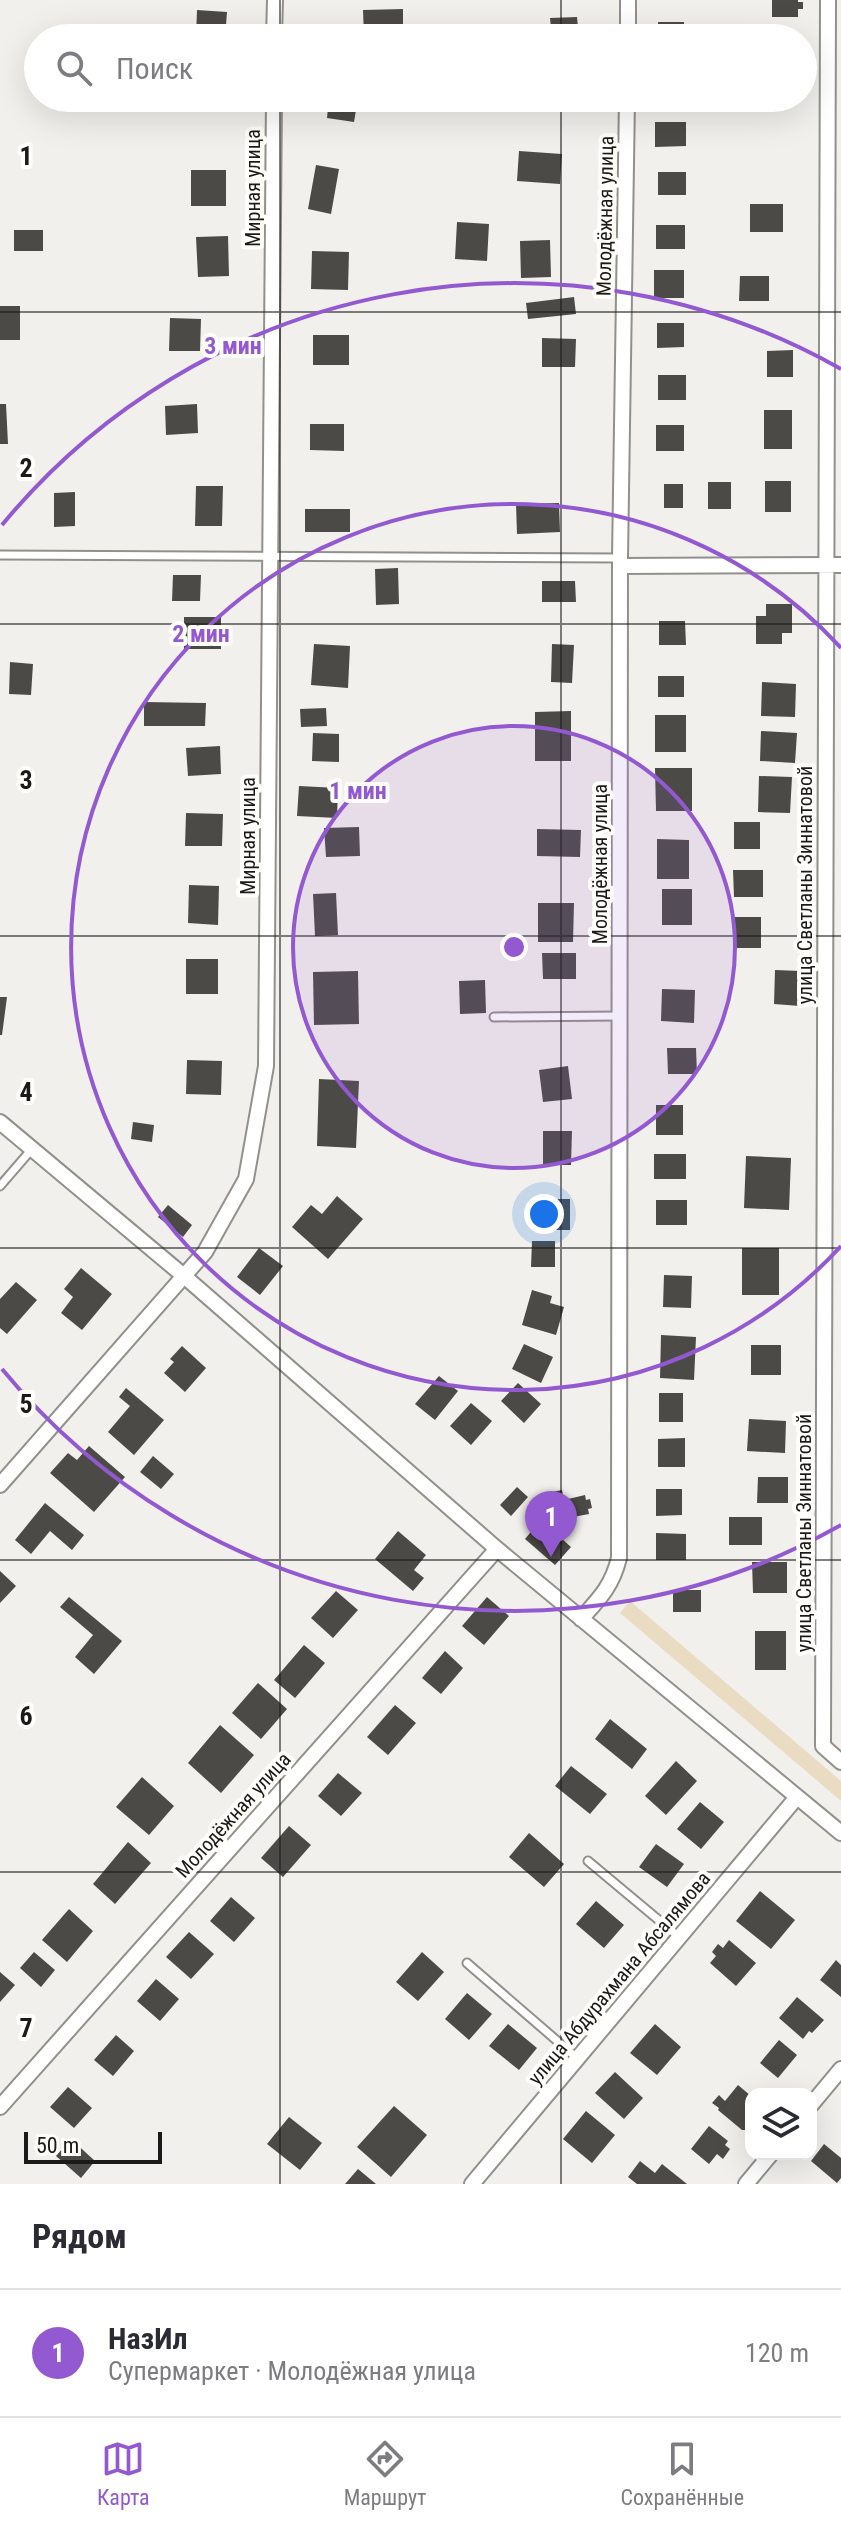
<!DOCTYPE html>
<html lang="ru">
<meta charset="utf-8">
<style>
body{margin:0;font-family:"Roboto Condensed",sans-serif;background:#f2f2f3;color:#2b2b33}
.controls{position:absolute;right:24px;bottom:24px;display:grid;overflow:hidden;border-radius:16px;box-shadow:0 8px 32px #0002}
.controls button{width:72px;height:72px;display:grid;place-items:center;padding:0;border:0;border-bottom:2px solid #e1e1e2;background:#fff;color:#2b2b33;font:40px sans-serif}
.scale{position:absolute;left:24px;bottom:20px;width:138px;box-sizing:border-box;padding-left:8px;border:4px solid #1b1a19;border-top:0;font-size:22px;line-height:28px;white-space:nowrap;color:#1b1a19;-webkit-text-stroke:6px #fffdfa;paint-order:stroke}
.you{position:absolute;left:544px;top:1214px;width:28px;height:28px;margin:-20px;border:6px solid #fff;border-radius:50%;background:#1a73e8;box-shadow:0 0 0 12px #1a73e833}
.badge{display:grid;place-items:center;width:52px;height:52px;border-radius:50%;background:#9359d0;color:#fff;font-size:26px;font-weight:700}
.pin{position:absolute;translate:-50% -66px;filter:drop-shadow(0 2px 4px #0008)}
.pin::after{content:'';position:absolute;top:42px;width:28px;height:24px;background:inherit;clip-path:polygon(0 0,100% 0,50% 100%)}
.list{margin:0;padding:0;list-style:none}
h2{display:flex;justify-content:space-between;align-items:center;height:104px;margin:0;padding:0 32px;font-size:34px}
h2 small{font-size:26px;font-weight:400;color:#7c7c81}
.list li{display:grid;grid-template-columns:52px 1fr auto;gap:24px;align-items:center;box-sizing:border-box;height:128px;padding:0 32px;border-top:2px solid #e1e1e2}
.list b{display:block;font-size:30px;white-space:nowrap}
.list p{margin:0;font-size:26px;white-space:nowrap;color:#7c7c81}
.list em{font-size:26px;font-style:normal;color:#7c7c81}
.icon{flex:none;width:44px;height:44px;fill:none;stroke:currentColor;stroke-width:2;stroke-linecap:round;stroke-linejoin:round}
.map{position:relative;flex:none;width:841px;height:2184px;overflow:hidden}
.search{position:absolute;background:#fff;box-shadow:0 8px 32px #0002;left:24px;right:24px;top:24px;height:88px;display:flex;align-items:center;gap:20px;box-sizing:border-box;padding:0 28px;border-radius:44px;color:#7c7c81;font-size:30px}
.sheet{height:232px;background:#fff}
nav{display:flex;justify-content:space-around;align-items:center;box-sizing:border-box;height:112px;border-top:2px solid #e1e1e2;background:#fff;font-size:22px;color:#7c7c81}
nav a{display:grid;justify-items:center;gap:4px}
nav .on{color:#9359d0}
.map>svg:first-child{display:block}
.green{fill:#eadcc2}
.building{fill:#4c4a47}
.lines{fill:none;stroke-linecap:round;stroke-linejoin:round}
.service-casing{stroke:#92908d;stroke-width:11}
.minor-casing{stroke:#92908d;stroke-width:18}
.service{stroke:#fff;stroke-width:7}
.minor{stroke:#fff;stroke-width:14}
.grid{fill:none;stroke:#1b1a19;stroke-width:2;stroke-opacity:0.55}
.ring{fill:none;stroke:#9359d0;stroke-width:4}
.labels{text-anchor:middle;stroke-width:8;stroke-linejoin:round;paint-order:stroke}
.street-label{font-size:20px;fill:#1b1a19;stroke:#fffdfa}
.grid-label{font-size:26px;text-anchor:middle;font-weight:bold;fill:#1b1a19;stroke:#fffdfa;stroke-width:8;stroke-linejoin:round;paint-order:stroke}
.centre{fill:#9359d0;stroke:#fffdfa;stroke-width:4}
.ring-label{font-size:24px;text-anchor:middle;font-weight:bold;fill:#9359d0;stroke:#fffdfa;stroke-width:8;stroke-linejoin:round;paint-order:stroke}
</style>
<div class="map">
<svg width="841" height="2184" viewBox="0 0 841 2184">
<rect width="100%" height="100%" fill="#f2f0ec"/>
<path class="green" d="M630,1601L841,1781V1801L620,1613Z"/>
<path class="building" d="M772,0H798V2H803V9H798V17H772Z
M403,9V38H364L363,10Z
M197,10L227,12L225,38H196Z
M577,17L579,38H552L550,18Z
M658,22H684V38H658Z
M109,98H142V107L109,106Z
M195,98H231L232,112H196Z
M329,98H358L354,122L327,118Z
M536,98H568V103L536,100Z
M655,122H686V146L655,147Z
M519,151L562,154L560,184L517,181Z
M316,165L339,169L331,214L308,209Z
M191,170H226V206H191Z
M658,172H686V195H658Z
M750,204H783V232H750Z
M457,222L489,224L487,261L455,259Z
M656,225H685V249H656Z
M14,230H43V251H14Z
M228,236L229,276L198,277L196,237Z
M550,240L551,277L521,278L520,241Z
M312,251L349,252L348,290L311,289Z
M654,270H684V298H654Z
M740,276H769V301H739Z
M574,297L576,314L528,319L526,303Z
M0,306H20V340H0Z
M170,318L201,319L200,351H169Z
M657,323H684V347L657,348Z
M313,335H349V365H313Z
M542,338L576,339L575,367H542Z
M793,350V377H767V351Z
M658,375H686V400H658Z
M0,404H6L8,444H0Z
M197,404L198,433L166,435L165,406Z
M764,410H792V449H764Z
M310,424H344V451L310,450Z
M656,425H684V451H656Z
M765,481H791V512H765Z
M708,482H731V509H708Z
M664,484H683V508H664Z
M196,486H223L222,526H195Z
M75,492V526L54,527V493Z
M559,503L560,532L517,534L516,504Z
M305,509H350V532H305Z
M398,568L399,604L376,605L375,569Z
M173,575H201L200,601H172Z
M542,581H575L576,602H542Z
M766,604H792V633H782V644H756V616H766Z
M184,617H221V649H184Z
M659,621H685L686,645H659Z
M314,644L350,646L348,688L311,685Z
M552,644L574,645L572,683L551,682Z
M10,662L33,664L31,695L9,694Z
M658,676H684V697H658Z
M762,682L796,684L795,717L761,716Z
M144,702L206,703L205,726H144Z
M326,708L327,726L301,727L300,709Z
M571,711V761H535V712Z
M655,715H686V752H655Z
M761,731L797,733L795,763L760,761Z
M313,733L339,734V762L312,761Z
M220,746L221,774L188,776L186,748Z
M655,768H692V811H656Z
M759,776L792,777L790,813L758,812Z
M299,786L338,788L337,818L297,816Z
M186,813L223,814L222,846H185Z
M734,822H760V849H734Z
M359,827L360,856L326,857L324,828Z
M537,829L581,830L580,857L537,856Z
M657,839L689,840V879H657Z
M733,870H763V897H734Z
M189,885L219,886L218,925L188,923Z
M662,889H692V925H662Z
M336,893L338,935L315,936L313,894Z
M538,903H574L573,942H538Z
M734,917H761V948H734Z
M542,953H576V979H543Z
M186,959H218V994H186Z
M775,970L801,971L800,1006L774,1004Z
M358,971L359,1024L314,1025L313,972Z
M485,980L486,1013L460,1014L459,981Z
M662,989L695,990L694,1023L661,1021Z
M0,997H7L2,1035H0Z
M667,1048H696L697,1074H668Z
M187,1060L222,1061L221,1095L186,1094Z
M568,1066L572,1099L543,1102L539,1070Z
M319,1079L359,1081L356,1148L317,1146Z
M656,1105H683V1135H656Z
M133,1122L154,1125L152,1142L131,1139Z
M543,1131H572L571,1165H543Z
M654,1154H686V1179H654Z
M746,1156L791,1158L789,1210L744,1208Z
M337,1196L363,1219L328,1259L292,1227L311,1205L322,1214Z
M543,1199H570V1230H543Z
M656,1200H687V1225H656Z
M168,1205L192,1225L183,1237L158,1217Z
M532,1241H555V1267H531Z
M259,1248L283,1266L260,1295L237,1277Z
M742,1248H779V1295H742Z
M81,1268L112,1294L82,1330L61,1313L73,1297L64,1289Z
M664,1275L692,1276L691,1308L663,1307Z
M16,1282L37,1300L7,1334L0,1328V1299Z
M532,1290L552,1296L550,1303L564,1307L556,1335L522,1325Z
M661,1335L696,1337L694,1380L660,1378Z
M524,1344L553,1357L541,1383L512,1369Z
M751,1345H781V1375H751Z
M182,1346L206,1368L185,1392L164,1373L174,1362L170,1359Z
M439,1376L458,1391L435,1420L415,1404Z
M518,1383L541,1404L524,1423L501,1401Z
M126,1388L164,1420L134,1455L108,1432L130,1406L119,1397Z
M659,1393H683V1422H659Z
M471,1403L492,1421L471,1445L450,1426Z
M749,1419L786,1421L785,1453L747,1451Z
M685,1438V1467H658V1439Z
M89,1446L125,1477L94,1512L50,1473L68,1453L77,1460Z
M153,1456L174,1474L161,1489L140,1472Z
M758,1477H788V1503H757Z
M517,1487L528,1497L511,1516L500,1505Z
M656,1489H682V1515L656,1516Z
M562,1490L564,1500L585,1495L586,1500L590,1499L592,1508L588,1509L589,1514L557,1520L552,1492Z
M45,1503L84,1535L72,1550L50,1531L31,1554L15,1540Z
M729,1517H762V1545H729Z
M541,1520L571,1547L555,1565L525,1539Z
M398,1531L426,1555L414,1570L424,1578L413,1591L375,1559Z
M656,1533L686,1534V1560H656Z
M752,1562H787V1593H753Z
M0,1571L16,1586L0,1603Z
M673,1590H701V1612H673Z
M336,1591L358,1610L333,1638L311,1618Z
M69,1597L122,1641L94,1674L75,1657L93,1635L60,1607Z
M487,1597L509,1616L484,1645L462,1626Z
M755,1631H786V1670H755Z
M304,1645L325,1663L295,1698L274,1680Z
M445,1651L463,1668L441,1694L422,1678Z
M258,1683L287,1709L261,1739L232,1713Z
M395,1705L416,1723L388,1755L367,1737Z
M610,1719L647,1749L632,1769L595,1739Z
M220,1725L254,1755L221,1793L188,1763Z
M676,1761L697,1781L666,1815L645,1796Z
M571,1766L607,1794L590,1814L555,1786Z
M338,1773L362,1793L341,1816L318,1796Z
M142,1777L174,1806L149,1835L116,1807Z
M700,1802L724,1822L701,1849L677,1829Z
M289,1826L311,1845L283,1877L261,1858Z
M529,1833L564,1864L544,1887L509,1857Z
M128,1842L151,1863L115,1904L93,1884Z
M656,1844L684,1864L667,1887L639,1867Z
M760,1891L795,1920L771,1949L736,1921Z
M231,1897L255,1918L234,1942L210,1921Z
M596,1901L624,1925L604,1948L576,1924Z
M69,1909L93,1931L67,1962L42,1940Z
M189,1932L214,1954L191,1979L166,1957Z
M729,1940L756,1963L736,1986L710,1963L716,1956L712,1952L718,1944L723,1948Z
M34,1952L55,1970L41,1987L20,1968Z
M422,1952L444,1972L418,2001L396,1982Z
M836,1960L841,1965V1997L820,1980Z
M0,1972L15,1985L0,2002Z
M156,1979L179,1999L160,2021L137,2001Z
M467,1993L492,2014L469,2040L445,2019Z
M797,1997L824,2020L812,2033L809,2031L803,2039L779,2018Z
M508,2024L537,2048L519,2070L489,2046Z
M655,2024L681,2047L657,2075L630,2053Z
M116,2035L134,2051L113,2076L94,2060Z
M779,2040L797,2055L778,2078L760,2063Z
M615,2072L643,2098L624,2119L595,2093Z
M738,2085L751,2096V2124L746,2130H742L718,2110L719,2108L712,2103L719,2095L725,2101Z
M68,2087L92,2108L74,2128L50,2107Z
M394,2106L427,2135L391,2177L357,2147Z
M586,2111L615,2135L592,2163L563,2139Z
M289,2117L322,2143L300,2170L267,2144Z
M709,2126L728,2141L725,2145L730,2149L723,2159L717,2154L709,2164L691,2149Z
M71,2139L95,2161L81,2178L56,2156Z
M824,2144L841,2158V2178L837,2183L811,2161Z
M640,2161L655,2173L662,2164L687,2184H637L628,2177Z
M358,2169L376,2184H345Z"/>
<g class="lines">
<defs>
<path id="service" d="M0,555L620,558
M494,1017L619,1016
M0,1186L32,1149
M588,1861L679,1937
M467,1963L577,2058"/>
<path id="minor" d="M828,0L823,1746L841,1762
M274,38L275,0
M628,38V0
M620,566L841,565
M0,1122L184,1276L497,1549L841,1833
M0,1485L205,1252L246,1179L266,1066L274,98
M581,1619C600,1598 612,1586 619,1558L620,558L627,98
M811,2105L841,2069
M0,2107L497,1549
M472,2184L797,1797
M746,2184L771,2154"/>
</defs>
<use href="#service" class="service-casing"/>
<use href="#minor" class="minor-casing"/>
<use href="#service" class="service"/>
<use href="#minor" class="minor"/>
</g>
<path class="grid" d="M280,0V38M561,0V38M280,98V2184M561,98V2184M0,312H841M0,624H841M0,936H841M0,1248H841M0,1560H841M0,1872H841"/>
<circle cx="514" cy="947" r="221" fill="#9359d0" fill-opacity=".12"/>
<g class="ring">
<circle cx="514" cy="947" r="221"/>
<path d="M841 1246A443 443 0 1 1 841 648"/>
<path d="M841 1525A664 664 0 0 1 2 1369M2 525A664 664 0 0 1 841 369"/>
</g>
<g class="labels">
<g class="street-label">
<text transform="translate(253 188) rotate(-90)" y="7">Мирная улица</text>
<text transform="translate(605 216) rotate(-89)" y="7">Молодёжная улица</text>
<text transform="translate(248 836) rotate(-90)" y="7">Мирная улица</text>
<text transform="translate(600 864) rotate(-90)" y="7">Молодёжная улица</text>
<text transform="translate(805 885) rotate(-90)" y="7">улица Светланы Зиннатовой</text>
<text transform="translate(804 1533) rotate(-90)" y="7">улица Светланы Зиннатовой</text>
<text transform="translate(233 1815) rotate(-48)" y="7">Молодёжная улица</text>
<text transform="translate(619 1978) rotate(-50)" y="7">улица Абдурахмана Абсалямова</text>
</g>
</g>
<g class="grid-label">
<text x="26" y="165">1</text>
<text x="26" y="477">2</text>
<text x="26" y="789">3</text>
<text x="26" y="1101">4</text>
<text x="26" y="1413">5</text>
<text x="26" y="1725">6</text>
<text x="26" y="2037">7</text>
</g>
<circle cx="514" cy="947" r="12" class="centre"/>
<g class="ring-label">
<text x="233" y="354">3 мин</text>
<text x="201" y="642">2 мин</text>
<text x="358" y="799">1 мин</text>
</g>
</svg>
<div class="controls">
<button><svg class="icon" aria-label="layers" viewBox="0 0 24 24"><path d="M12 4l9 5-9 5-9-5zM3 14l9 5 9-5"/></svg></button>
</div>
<div class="scale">50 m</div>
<div class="you"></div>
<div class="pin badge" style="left:551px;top:1557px">1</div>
<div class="search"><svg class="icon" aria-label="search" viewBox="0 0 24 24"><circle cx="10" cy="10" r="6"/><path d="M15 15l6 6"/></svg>Поиск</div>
</div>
<section class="sheet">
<h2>Рядом<small></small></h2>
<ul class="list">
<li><span class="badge">1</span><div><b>НазИл</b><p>Супермаркет · Молодёжная улица</p></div><em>120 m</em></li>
</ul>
</section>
<nav>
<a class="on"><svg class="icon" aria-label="map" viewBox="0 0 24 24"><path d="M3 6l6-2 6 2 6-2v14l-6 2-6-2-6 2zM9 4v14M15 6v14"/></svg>Карта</a>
<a><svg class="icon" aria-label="directions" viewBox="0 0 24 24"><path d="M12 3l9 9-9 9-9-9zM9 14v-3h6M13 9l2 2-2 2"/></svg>Маршрут</a>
<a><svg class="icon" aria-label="saved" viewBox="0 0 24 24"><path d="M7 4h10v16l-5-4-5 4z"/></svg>Сохранённые</a>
</nav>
